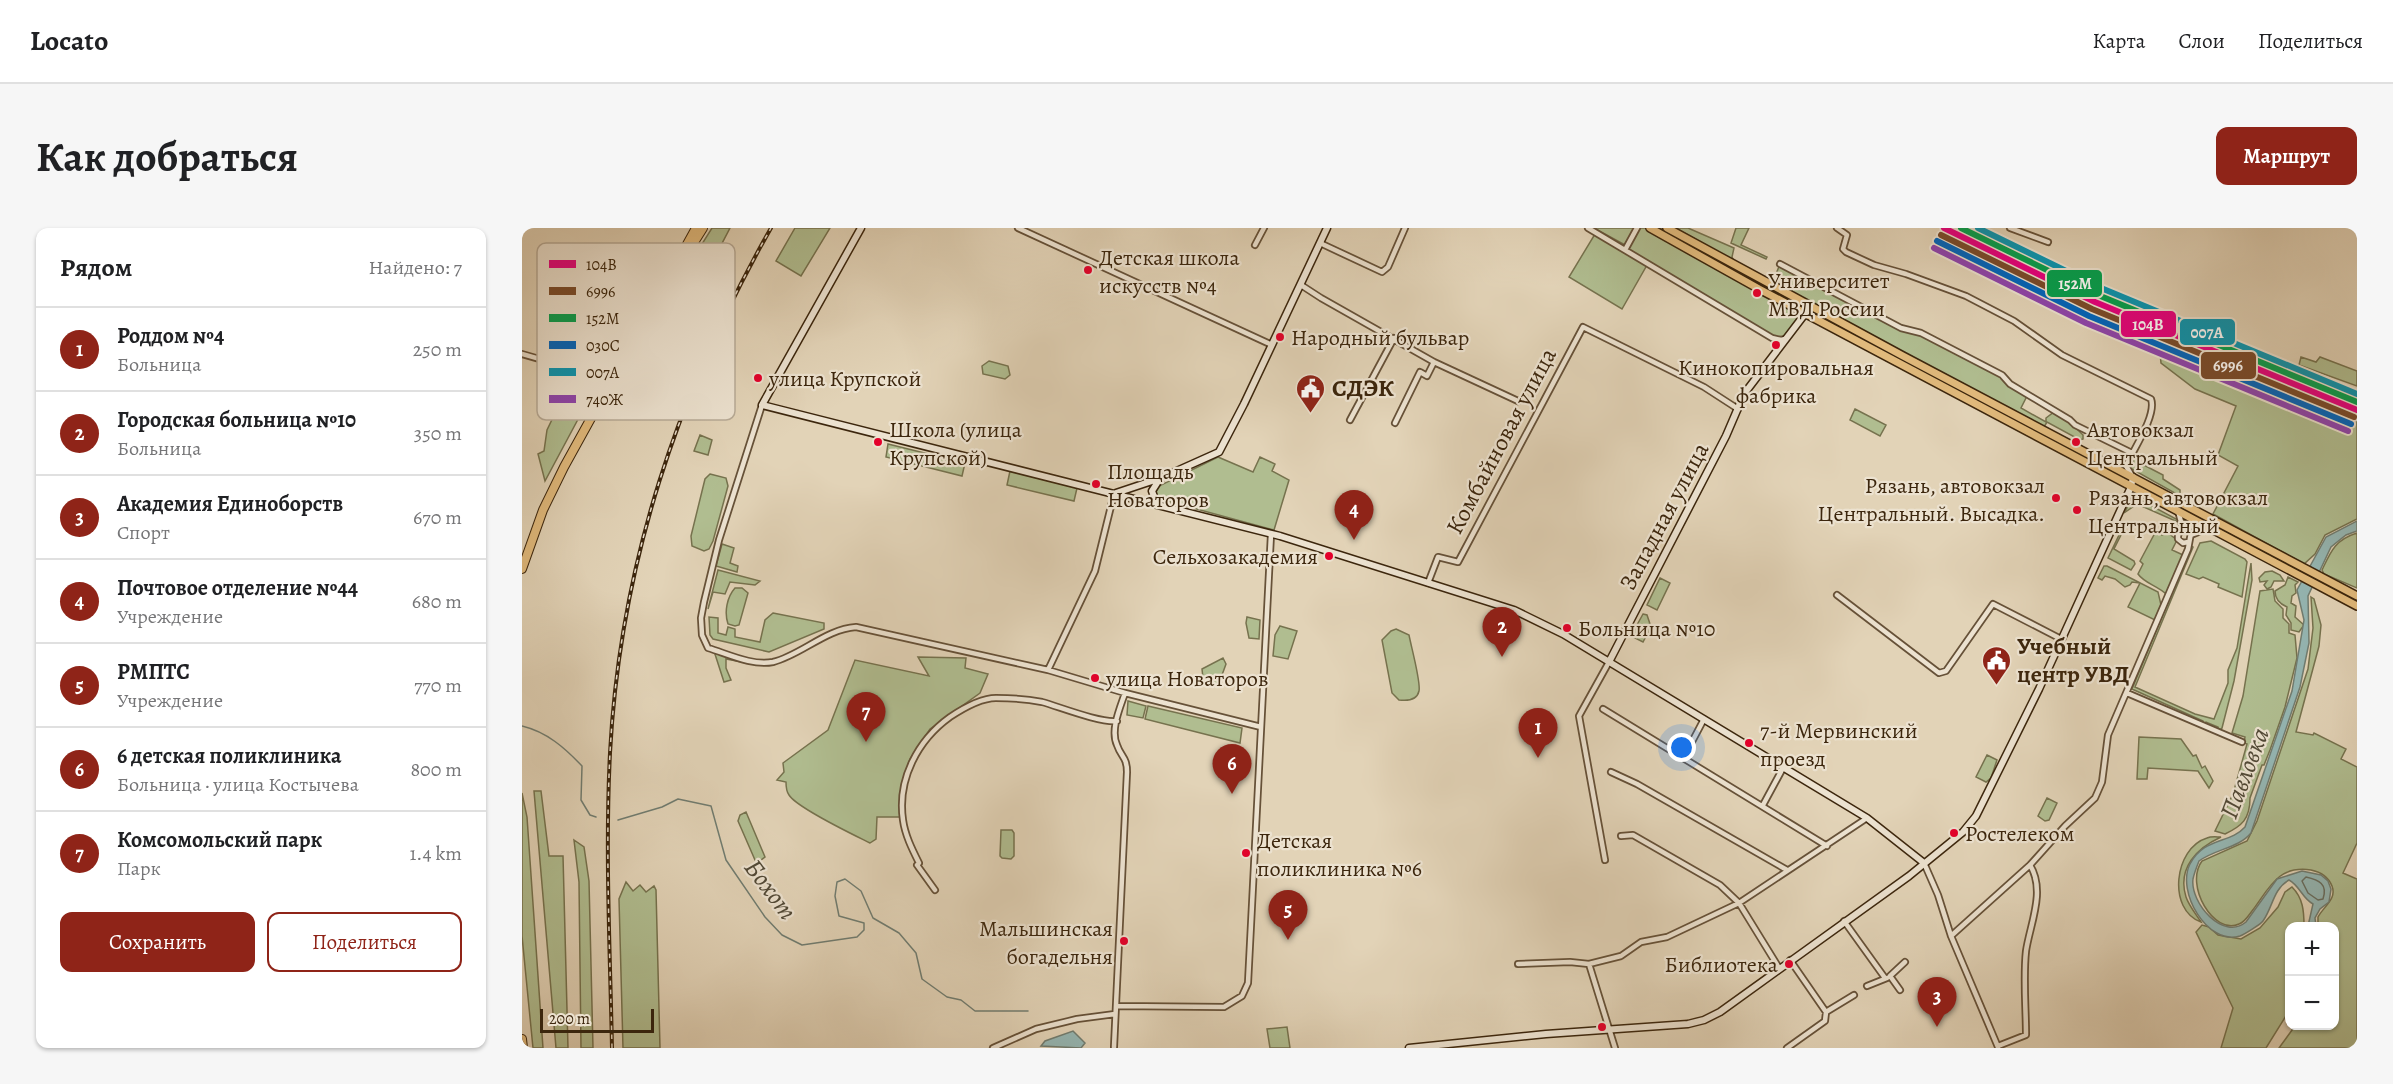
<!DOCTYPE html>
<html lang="ru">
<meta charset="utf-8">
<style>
body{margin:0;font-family:Alegreya,serif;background:#f6f6f6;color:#202124}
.controls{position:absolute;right:18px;bottom:18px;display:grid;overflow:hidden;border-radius:12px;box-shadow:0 2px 4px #0004}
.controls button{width:54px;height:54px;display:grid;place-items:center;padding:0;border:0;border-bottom:2px solid #e0e0e0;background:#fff;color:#202124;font:30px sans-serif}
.scale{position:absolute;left:18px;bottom:15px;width:114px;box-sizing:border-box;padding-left:6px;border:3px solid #3c260d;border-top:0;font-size:16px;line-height:21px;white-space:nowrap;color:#3c260d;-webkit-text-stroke:4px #ece2d0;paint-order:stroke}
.you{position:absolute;left:1160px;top:520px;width:21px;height:21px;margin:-15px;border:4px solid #fff;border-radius:50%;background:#1a73e8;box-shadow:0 0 0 9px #1a73e833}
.badge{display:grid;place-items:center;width:39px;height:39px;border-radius:50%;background:#8f2418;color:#fff;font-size:20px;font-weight:700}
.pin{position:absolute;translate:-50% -50px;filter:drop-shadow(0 2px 3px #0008)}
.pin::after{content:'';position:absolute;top:32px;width:21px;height:18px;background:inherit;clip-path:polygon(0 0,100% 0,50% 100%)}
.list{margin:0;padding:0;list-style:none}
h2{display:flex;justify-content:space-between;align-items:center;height:78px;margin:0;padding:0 24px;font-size:26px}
h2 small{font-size:20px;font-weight:400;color:#757577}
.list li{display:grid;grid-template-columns:39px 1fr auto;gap:18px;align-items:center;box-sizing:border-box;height:84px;padding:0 24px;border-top:2px solid #e0e0e0}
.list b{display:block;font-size:22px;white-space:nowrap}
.list p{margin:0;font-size:20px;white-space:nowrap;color:#757577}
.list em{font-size:20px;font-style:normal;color:#757577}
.actions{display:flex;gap:12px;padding:18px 24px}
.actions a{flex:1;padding:14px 0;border:2px solid #8f2418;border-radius:12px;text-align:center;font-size:21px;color:#8f2418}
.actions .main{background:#8f2418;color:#fff}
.map{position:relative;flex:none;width:1835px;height:820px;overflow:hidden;border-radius:12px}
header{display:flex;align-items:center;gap:36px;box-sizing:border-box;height:84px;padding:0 30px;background:#fff;border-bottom:2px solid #e0e0e0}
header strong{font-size:28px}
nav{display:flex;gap:33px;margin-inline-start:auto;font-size:21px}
.intro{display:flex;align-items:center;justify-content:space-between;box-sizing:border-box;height:144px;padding:0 36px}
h1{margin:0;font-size:42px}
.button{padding:15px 27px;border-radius:12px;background:#8f2418;color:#fff;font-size:21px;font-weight:700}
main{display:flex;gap:36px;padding:0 36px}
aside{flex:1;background:#fff;border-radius:12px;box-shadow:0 2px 4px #0004}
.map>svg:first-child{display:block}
.green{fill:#b0bd90;stroke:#76724e;stroke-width:1.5}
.water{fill:#95b7b4;stroke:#717d71;stroke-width:1.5}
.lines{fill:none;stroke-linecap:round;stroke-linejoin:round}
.shore{stroke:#686e60;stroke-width:1.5}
.stream{stroke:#717d71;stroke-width:1.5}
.street-casing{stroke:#665138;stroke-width:8}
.secondary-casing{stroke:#3c260d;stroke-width:9}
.primary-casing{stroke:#3c260d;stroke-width:10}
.highway-casing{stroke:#3c260d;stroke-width:10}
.street{stroke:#ece2d0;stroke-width:4.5}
.secondary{stroke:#ece2d0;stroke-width:6}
.primary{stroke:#e1ba7c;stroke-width:7}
.highway{stroke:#e1ba7c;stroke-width:8}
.rail-casing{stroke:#3c260d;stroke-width:4}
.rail{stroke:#ece2d0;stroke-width:1.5;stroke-dasharray:4.5;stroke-linecap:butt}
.rail-1-casing{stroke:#ece2d0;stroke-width:10}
.rail-2-casing{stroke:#ece2d0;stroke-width:10}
.rail-3-casing{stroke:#ece2d0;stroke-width:10}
.rail-4-casing{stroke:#ece2d0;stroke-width:10}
.rail-5-casing{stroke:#ece2d0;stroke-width:10}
.rail-6-casing{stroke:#ece2d0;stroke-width:10}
.rail-1{stroke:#e5007d;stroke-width:6}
.rail-2{stroke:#7a4b2a;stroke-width:6}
.rail-3{stroke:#03a04e;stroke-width:6}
.rail-4{stroke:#0065bd;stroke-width:6}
.rail-5{stroke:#0995b1;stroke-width:6}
.rail-6{stroke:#8e44ad;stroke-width:6}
.bus-dot{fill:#e4002b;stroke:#ece2d0;stroke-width:2}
.labels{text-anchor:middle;stroke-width:4.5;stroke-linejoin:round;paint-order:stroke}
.bus-label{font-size:22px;fill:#3c260d;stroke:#ece2d0;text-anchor:start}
.poi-label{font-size:24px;font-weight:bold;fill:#3c260d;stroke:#ece2d0;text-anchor:start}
.street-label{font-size:24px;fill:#3c260d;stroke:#ece2d0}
.water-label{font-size:26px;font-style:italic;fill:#524a37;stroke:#ece2d0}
.key{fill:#ece2d0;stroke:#b7aa96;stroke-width:1.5}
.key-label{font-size:16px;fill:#3c260d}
.line-badge{stroke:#ece2d0;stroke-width:2}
.badge-label{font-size:16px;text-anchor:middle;font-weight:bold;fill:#fff}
</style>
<header>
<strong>Locato</strong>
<nav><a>Карта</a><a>Слои</a><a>Поделиться</a></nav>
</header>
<div class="intro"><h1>Как добраться</h1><a class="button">Маршрут</a></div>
<main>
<aside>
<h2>Рядом<small>Найдено: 7</small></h2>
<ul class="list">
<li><span class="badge">1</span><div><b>Роддом №4</b><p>Больница</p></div><em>250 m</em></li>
<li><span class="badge">2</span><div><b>Городская больница №10</b><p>Больница</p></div><em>350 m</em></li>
<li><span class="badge">3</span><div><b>Академия Единоборств</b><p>Спорт</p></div><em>670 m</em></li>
<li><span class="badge">4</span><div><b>Почтовое отделение №44</b><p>Учреждение</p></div><em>680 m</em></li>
<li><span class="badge">5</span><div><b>РМПТС</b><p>Учреждение</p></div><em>770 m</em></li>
<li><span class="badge">6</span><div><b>6 детская поликлиника</b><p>Больница · улица Костычева</p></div><em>800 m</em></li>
<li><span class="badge">7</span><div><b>Комсомольский парк</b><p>Парк</p></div><em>1.4 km</em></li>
</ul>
<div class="actions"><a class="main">Сохранить</a><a>Поделиться</a></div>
</aside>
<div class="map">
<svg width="1835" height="820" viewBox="0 0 1835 820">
<rect width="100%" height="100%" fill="#e2d3b7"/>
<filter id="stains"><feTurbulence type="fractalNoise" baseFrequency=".00333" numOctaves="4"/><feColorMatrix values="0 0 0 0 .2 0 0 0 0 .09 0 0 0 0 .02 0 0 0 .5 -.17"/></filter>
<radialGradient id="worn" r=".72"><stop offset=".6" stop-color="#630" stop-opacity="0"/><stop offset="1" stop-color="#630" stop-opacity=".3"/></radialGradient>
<path class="green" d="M190,0H208L144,123H135L130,119L120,132L113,123Z
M273,0H308L279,48L254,33Z
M1072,0H1113L1103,17Z
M1117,0H1124L1275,85L1277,90L1264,108L1260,111L1250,108L1108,23L1107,20Z
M1135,0H1139L1282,79L1210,43Z
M1154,0H1166L1212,20L1210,29L1212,33Z
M1214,0H1227L1219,17L1245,29L1244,31L1209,15Z
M1073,6L1125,37L1100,81L1047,49Z
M1258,36L1379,99L1389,101L1480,147L1484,152L1506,166L1499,180L1524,194V190L1532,184L1546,192L1561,207V211L1558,212L1525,194L1522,199L1259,61L1263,51L1254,46Z
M1293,85L1604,250V251L1293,86Z
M1638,125L1694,139H1705L1794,173L1835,192V291L1803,307L1793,326L1782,336L1691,286L1716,238L1696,227L1714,178L1673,161L1639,135Z
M1779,129L1794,134L1798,129L1835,143V158L1777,137Z
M467,133L486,138L488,147L483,151L461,146L460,138Z
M53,144L77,152L23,253L16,226L22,223L25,202Z
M1333,181L1364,197L1358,208L1328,192Z
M178,207L190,212L186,227L172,223Z
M366,216L443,235L440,248L364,229Z
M696,229L731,244L738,229L753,236L750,243L767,252L752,302L634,270V261L637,258Z
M1613,229L1616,230V234L1641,247V251L1658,262V268L1608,240Z
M488,243L555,260L552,273L485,257Z
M188,246L204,250L206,258L191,313L187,321L182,323L170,318L169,308L183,251Z
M1615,270L1656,292L1658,295L1615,276L1602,285L1610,271Z
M1638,301L1640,302V307L1646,305L1655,312L1650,322L1661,327L1644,366C1636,358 1622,355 1616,346L1621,336L1618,333L1634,303Z
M1599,303L1600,305L1592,321L1612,333L1613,336L1609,342L1586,330Z
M1835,305V360L1802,346L1800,342C1809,323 1813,312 1835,305Z
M1689,313L1723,331L1725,334L1720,369L1696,359L1697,356L1681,349L1677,351L1664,346L1678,315Z
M200,316L212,320L208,335L216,338L215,344L194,338Z
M1669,318L1671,319L1613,459L1673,486L1692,491L1706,455V442L1715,420L1729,335L1730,352L1712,453L1700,500L1697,503L1696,499L1684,494L1681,496V493L1610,461Z
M1582,338H1585L1636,364L1639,377L1633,392L1606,379L1618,355L1610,354L1608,357L1603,359L1593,351L1583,348L1580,352L1576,350Z
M196,342L238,353L233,357L208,354L203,366L191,364L186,381Z
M1750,343L1758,347L1762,353H1752L1749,359L1745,361L1742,357L1745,353L1738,354L1737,350L1743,344Z
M1766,349L1776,354L1773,357L1774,365L1770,368L1769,375L1774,378L1773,389L1782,397L1777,404L1769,402V395L1764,387L1765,379C1758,376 1753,371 1753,363L1763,357Z
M1138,350L1148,355L1135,382L1125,377Z
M213,360H220L226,365L217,397L213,398L206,396C202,384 205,369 213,360Z
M1751,361L1753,373L1761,381V390L1767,396V405L1773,407L1775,430L1763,479L1748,522L1742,537H1740L1728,570C1728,591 1720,598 1703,606L1693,603L1711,566L1725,516L1722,515L1723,509L1710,505L1721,468L1738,363Z
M1789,369L1792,371L1799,397L1797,418L1774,504L1791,507L1792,505L1824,521L1819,531L1835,539V615L1821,645L1835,651V820H1757L1773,798H1812V698H1796V689C1802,678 1815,671 1810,658C1806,648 1799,644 1789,642C1755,637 1747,661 1730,683C1726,688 1723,694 1717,696C1692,708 1662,657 1680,633L1725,613L1735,593L1786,441L1791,400Z
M251,385L302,395V401L247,424L191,411L188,407L187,389L196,390V405L204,407L206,399L213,401V409L238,414L243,392Z
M1121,386L1125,387L1129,399L1121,414L1109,408Z
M725,389L738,392L737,411L727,410L724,395Z
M758,398L775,403L766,431L751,428L753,407Z
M874,401L887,407C889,418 899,454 897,463C895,472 885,473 877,472L870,465L860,412L869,403Z
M192,423L236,436V437L204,431V440L209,452L202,454Z
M396,429L444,430L443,440L466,446L458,465L408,501L388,531L378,565V589H355L354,611L348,615C332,607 275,580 267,567C264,563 264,559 264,554L255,552L262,544L261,535L306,502L333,432L407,448Z
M701,430L704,436L696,458L686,457L681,450L680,441Z
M606,473L624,478L621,490L605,487Z
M626,478L720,500L718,515L623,491Z
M1617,509L1659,511L1671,528L1674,527L1680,540L1683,538L1691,553L1687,560L1676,543L1626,540L1625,551H1615Z
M1465,527L1475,532L1469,550L1464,554L1454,549Z
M12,563H19L27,628H41L46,820H34Z
M0,565L5,589L21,820H11L0,708Z
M1525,570L1535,575L1527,592L1523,593L1516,588Z
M224,584L243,629L239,632H233L216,593L218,587Z
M479,602H490L492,605V628L489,631L480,630L478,628Z
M1699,609C1675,620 1655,640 1664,669C1667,678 1674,686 1679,694C1645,682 1652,620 1685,610C1689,608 1695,609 1699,609Z
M52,612L62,619L67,653L71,820H59L57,654Z
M104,654L111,663L118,657L124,664L132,658L134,662L138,820H101L97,671Z
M1770,659C1781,670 1782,683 1782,698H1768L1767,783L1744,820H1699L1711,780L1674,704L1680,697L1687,699L1696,707L1719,711L1738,700L1756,679L1763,664Z
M765,799L768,820H748L745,801Z"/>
<path class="water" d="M1835,293V303L1824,307L1809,319L1786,368L1787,415L1778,459L1729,605C1717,620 1693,621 1677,633C1675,638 1672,646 1671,651C1668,675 1701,713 1724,694L1755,651L1780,643L1799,647L1806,653L1809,661L1807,674L1798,681L1793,690L1794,698H1786L1791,676C1780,670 1778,658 1767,652C1751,661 1751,679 1741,693C1739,696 1723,706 1718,708C1685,718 1654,663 1668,636C1682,609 1708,616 1723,599L1770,463L1782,392L1775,362L1804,309Z
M551,803L563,815L559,820L519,818L523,813Z"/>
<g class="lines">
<path class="shore" d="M1784,649C1797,652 1806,656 1801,671L1796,672L1786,665L1780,653Z"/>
<path class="stream" d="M0,498C25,504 43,520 60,538L59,572L68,587L74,589
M96,592L140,579L156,571L189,578L204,632L243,689L260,707L280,717L335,709L342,702V695L317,688L313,668L315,654L323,651L339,663L351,690L377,705L394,725L400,751L425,769L439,772L453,783H506"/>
<defs>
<path id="street" d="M496,0L750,117
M1066,0L1250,110L1259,112L1263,111
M1315,0L1325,7L1321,21L1324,24L1352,37L1384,46L1444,68L1492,93L1540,127L1629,171C1635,187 1611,222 1604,238L1610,248
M1488,0L1526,14
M798,15L860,44L866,39L883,0
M733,17L742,0
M1103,22L1115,0
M1258,36L1379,100L1399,105L1480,147L1488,156L1548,192L1553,197L1610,225
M779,57L799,70L912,134L996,173
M0,126L91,152
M240,177L197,312L182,374L179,390L180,407L186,420C206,426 230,438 251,434C279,427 304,401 334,399L526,442L603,465L739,499
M828,192L872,110
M873,195L898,144L905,148L912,134
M1656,283L1661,301
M1669,307L1686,300
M906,355L916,329L936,334L1061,99L1182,159L1216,181
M1315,367L1417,445L1424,443L1471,376L1539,411
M526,442L573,343L592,266
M1605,465L1720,514
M1081,481L1305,618
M1162,529L1182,491
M1089,544L1115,556L1265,642
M1241,577L1261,540
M1099,608L1111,607L1198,657L1217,675L1257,740
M1083,632L1057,488L1087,434
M1402,635L1416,667L1429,708L1476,819
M413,662L395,637L397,635C390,621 383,607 381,592C375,551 396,512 428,489C440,481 459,470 474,470C489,470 505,471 520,474C538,479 578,495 595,493
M1322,693L1363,750
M1429,708L1508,637L1543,598L1573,570L1580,554L1586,507L1666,321L1669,305L1664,301L1659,302L1656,307V311L1661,315L1666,314
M996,736L1048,734L1067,736L1099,728L1119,714L1145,709L1217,675L1345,590
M1067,736L1093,820
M1345,758L1365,750
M1378,762L1368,748L1383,734
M595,778L702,779L720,768L726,755L749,306
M1304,784L1332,767
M1476,818L1504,807C1504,780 1501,750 1504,723C1508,696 1524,663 1508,637
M592,819L605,544C605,529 599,529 595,517C588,502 598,480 603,465
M471,820L514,801L555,791L593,786
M1265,820L1303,793L1304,784L1268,732"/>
<path id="secondary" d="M339,0L240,177L758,308L992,382L1041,406L1345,590L1402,635
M594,265L639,250L697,224L722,176L805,0
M635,277L630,263L637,252
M1087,434L1204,208L1222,166L1289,78
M887,820L1024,806L1166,796L1182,792L1198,784L1387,648L1441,604L1454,588L1517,461L1609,259L1611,249"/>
<path id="primary" d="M1128,0L1237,61L1835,378
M1145,0L1381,128L1835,368"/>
<path id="highway" d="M169,19L181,0
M0,341L21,282L42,239L174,0
M0,811L1,820"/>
</defs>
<use href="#street" class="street-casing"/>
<use href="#secondary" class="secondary-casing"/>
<use href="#primary" class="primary-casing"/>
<use href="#highway" class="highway-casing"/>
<use href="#street" class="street"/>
<use href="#secondary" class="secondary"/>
<use href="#primary" class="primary"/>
<use href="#highway" class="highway"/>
<defs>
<path id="rail" d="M1779,146L1835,168
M90,820C88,722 83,623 88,525C98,336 156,164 249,0"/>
</defs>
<use href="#rail" class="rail-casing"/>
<use href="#rail" class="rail"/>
<defs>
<path id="rail-1" d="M1422,0L1573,74L1835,182"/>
<path id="rail-2" d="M1419,7L1570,81L1832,189"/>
<path id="rail-3" d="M1439,0L1576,67L1835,174"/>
<path id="rail-4" d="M1415,13L1567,88L1829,196"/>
<path id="rail-5" d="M1456,0L1579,60L1835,166"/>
<path id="rail-6" d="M1412,20L1564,95L1826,203"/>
</defs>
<use href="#rail-1" class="rail-1-casing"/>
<use href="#rail-2" class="rail-2-casing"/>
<use href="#rail-3" class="rail-3-casing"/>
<use href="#rail-4" class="rail-4-casing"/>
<use href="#rail-5" class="rail-5-casing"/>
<use href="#rail-6" class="rail-6-casing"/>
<use href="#rail-1" class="rail-1"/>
<use href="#rail-2" class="rail-2"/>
<use href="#rail-3" class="rail-3"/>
<use href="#rail-4" class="rail-4"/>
<use href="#rail-5" class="rail-5"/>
<use href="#rail-6" class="rail-6"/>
</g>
<defs>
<symbol id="civic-pin" viewBox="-11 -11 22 30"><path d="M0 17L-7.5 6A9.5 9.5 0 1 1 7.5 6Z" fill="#8f2418" stroke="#ece2d0"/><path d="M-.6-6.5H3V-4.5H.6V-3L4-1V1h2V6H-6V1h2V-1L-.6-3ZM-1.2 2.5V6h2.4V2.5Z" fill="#fff"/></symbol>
</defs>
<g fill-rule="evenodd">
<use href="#civic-pin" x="772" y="144" width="33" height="45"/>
<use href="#civic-pin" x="1458" y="416" width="33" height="45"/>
</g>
<g class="bus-dot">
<circle cx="566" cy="42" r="5"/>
<circle cx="1235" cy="65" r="5"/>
<circle cx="758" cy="109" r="5"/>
<circle cx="1254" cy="117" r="5"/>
<circle cx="236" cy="150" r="5"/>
<circle cx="356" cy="214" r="5"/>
<circle cx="1554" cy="214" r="5"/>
<circle cx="574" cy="256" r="5"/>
<circle cx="1534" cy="270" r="5"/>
<circle cx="1555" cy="282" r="5"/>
<circle cx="807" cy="328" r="5"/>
<circle cx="1045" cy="400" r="5"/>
<circle cx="573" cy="450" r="5"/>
<circle cx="1227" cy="515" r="5"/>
<circle cx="1432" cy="605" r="5"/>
<circle cx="724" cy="625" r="5"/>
<circle cx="602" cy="713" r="5"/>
<circle cx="1267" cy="736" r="5"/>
<circle cx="1080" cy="799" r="5"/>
</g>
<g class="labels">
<g class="bus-label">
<text x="577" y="37">Детская школа<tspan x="577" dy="28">искусств №4</tspan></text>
<text x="1246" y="60">Университет<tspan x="1246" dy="28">МВД России</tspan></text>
<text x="769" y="117">Народный бульвар</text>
<text x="1254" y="147" text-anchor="middle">Кинокопировальная<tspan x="1254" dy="28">фабрика</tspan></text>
<text x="247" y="158">улица Крупской</text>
<text x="367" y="209">Школа (улица<tspan x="367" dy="28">Крупской)</tspan></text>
<text x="1565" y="209">Автовокзал<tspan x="1565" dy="28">Центральный</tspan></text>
<text x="585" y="251">Площадь<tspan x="585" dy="28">Новаторов</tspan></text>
<text x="1523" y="265" text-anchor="end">Рязань, автовокзал<tspan x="1523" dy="28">Центральный. Высадка.</tspan></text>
<text x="1566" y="277">Рязань, автовокзал<tspan x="1566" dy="28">Центральный</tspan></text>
<text x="796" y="336" text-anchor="end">Сельхозакадемия</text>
<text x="1056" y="408">Больница №10</text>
<text x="584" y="458">улица Новаторов</text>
<text x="1238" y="510">7-й Мервинский<tspan x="1238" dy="28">проезд</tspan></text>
<text x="1443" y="613">Ростелеком</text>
<text x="735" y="620">Детская<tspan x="735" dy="28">поликлиника №6</tspan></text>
<text x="591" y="708" text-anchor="end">Мальшинская<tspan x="591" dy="28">богадельня</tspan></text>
<text x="1256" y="744" text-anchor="end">Библиотека</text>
</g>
<g class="poi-label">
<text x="810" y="168">СДЭК</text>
<text x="1495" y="426">Учебный<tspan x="1495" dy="28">центр УВД</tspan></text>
</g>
<g class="street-label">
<text transform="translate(979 213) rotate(-62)" y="8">Комбайновая улица</text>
<text transform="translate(1142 288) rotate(-62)" y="8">Западная улица</text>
</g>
<g class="water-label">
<text transform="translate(1722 545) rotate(-69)" y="9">Павловка</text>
<text transform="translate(249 661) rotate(53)" y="9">Бохот</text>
</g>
</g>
<rect x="15" y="15" width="198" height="177" rx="9" class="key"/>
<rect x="27" y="32" width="27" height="8" fill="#e5007d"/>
<rect x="27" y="59" width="27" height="8" fill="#7a4b2a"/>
<rect x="27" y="86" width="27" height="8" fill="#03a04e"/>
<rect x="27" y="113" width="27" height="8" fill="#0065bd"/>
<rect x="27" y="140" width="27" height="8" fill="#0995b1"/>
<rect x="27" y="167" width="27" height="8" fill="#8e44ad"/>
<g class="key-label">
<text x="64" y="42">104В</text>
<text x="64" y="69">6996</text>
<text x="64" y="96">152М</text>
<text x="64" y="123">030C</text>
<text x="64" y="150">007А</text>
<text x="64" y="177">740Ж</text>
</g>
<g class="line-badge">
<rect x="1524" y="41" width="57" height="29" rx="6" fill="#03a04e"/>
<rect x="1598" y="82" width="57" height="28" rx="6" fill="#e5007d"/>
<rect x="1657" y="90" width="57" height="28" rx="6" fill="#0995b1"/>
<rect x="1678" y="123" width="57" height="29" rx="6" fill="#7a4b2a"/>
</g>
<g class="badge-label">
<text x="1553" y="61">152М</text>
<text x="1626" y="102">104В</text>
<text x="1685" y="110">007А</text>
<text x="1706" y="143">6996</text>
</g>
<rect width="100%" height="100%" filter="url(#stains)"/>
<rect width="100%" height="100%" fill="url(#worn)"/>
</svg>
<div class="controls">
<button>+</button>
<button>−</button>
</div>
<div class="scale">200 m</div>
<div class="you"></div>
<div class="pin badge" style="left:1016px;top:530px">1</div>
<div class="pin badge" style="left:980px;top:429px">2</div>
<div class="pin badge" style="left:1415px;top:799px">3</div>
<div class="pin badge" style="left:832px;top:312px">4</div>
<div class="pin badge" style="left:766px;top:712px">5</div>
<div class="pin badge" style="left:710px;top:566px">6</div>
<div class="pin badge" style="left:344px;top:514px">7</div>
</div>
</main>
